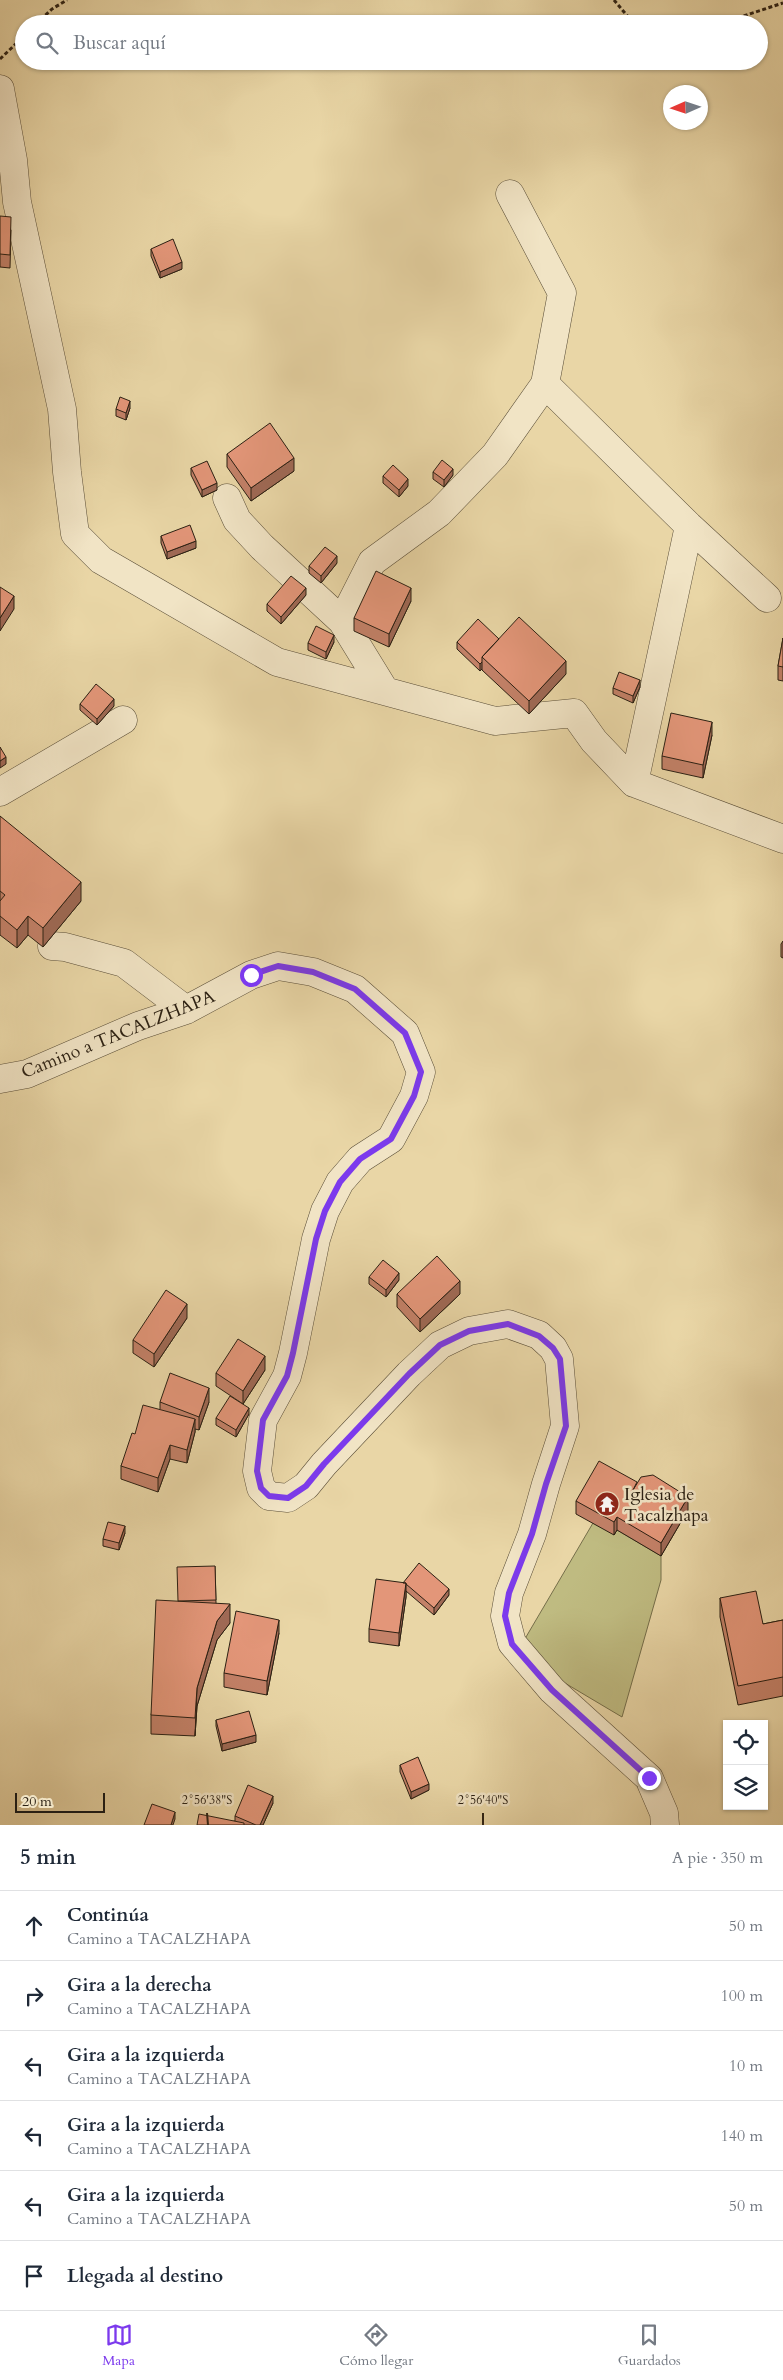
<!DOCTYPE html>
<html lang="es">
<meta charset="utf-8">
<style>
body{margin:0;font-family:Cardo,serif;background:#f2f2f3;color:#1f2937}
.controls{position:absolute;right:15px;bottom:15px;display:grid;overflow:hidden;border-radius:0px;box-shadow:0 1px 4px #0004}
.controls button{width:45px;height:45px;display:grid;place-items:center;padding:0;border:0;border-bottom:1px solid #e0e1e3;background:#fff;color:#1f2937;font:25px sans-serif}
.compass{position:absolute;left:663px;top:85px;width:45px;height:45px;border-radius:50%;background:#fff;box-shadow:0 1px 4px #0004;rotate:267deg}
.scale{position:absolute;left:15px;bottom:12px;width:90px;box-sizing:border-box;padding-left:5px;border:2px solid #2b2013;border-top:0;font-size:14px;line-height:18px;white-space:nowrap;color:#2b2013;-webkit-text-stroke:4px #f1e4c5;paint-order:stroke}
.stop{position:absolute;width:15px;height:15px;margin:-11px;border:4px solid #7c3aed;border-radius:50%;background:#fff}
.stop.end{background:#7c3aed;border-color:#fff;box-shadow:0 1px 5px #0008}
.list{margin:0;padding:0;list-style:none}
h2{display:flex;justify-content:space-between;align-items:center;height:65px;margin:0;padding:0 20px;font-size:21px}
h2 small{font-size:16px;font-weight:400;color:#747a83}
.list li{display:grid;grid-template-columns:32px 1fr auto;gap:15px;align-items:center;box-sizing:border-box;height:70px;padding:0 20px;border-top:1px solid #e0e1e3}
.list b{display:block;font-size:19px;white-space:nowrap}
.list p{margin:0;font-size:16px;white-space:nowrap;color:#747a83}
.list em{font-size:16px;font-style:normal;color:#747a83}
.icon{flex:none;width:28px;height:28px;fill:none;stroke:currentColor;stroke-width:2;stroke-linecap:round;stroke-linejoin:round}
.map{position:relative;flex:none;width:783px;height:1825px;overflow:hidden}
.search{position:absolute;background:#fff;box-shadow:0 1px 4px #0004;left:15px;right:15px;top:15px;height:55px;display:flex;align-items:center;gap:12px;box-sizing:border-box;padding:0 18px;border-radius:28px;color:#747a83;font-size:19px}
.sheet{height:485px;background:#fff}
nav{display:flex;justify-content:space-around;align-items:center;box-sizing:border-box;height:70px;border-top:1px solid #e0e1e3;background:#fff;font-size:14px;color:#747a83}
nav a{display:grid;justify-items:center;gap:2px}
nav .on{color:#7c3aed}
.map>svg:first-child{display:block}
.green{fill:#bfbb81;stroke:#756e4a}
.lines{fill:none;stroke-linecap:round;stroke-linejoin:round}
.minor-casing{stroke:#5a4e38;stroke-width:29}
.path{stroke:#2b2013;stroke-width:3;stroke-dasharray:4 2.5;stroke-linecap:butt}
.minor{stroke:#f1e4c5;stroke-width:28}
.wall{fill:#c38168;stroke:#2b2013}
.shaded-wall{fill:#9f6955;stroke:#2b2013}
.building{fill:#e39679;stroke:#2b2013}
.route{stroke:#7c3aed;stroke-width:6}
.ticks{fill:none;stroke:#2b2013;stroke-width:2}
.labels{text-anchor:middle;stroke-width:5;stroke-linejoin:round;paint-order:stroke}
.street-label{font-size:18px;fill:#2b2013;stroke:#f1e4c5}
.poi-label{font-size:18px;fill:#2b2013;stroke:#f1e4c5;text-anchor:start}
.ticks-label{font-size:12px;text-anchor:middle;fill:#2b2013;stroke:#f1e4c5;stroke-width:5;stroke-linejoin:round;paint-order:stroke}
</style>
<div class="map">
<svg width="783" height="1825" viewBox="0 0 783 1825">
<rect width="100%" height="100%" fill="#e9d6a6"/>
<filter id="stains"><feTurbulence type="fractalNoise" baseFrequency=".004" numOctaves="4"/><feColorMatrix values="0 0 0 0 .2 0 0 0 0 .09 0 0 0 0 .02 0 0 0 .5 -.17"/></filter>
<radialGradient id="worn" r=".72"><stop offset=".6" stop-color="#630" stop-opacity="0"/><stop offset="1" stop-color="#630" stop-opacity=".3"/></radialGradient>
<path class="green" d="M593,1523L617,1530L661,1556V1580L622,1717L516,1654Z"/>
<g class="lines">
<defs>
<path id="minor" d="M0,89L13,160L17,202L62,409L67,472L75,534L101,560L277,662L495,721L574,713L594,741L634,783L783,839
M545,384L689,526L767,598
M227,498L237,520L262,547L342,621L385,691
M342,621L372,562L439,513L495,455L545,384L562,293L510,194
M634,783L689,526
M0,792L123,720
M52,946L65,947L124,963L186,1010
M0,1079L27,1074L138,1026L186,1010L251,975L278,966L313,972L355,989L405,1033L421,1072L414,1096L391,1139L360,1159L340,1182L325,1211L316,1239L293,1353L287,1376L263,1420L257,1471L261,1488L269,1496L288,1498L306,1486L324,1464L409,1374L440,1345L469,1331L508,1324L539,1335L553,1348L559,1359L565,1426L546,1484L532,1534L509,1593L505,1616L512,1643L552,1690L649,1778L664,1813L665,1825"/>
</defs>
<use href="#minor" class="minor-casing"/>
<path class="path" d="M614,0L634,24
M36,24L52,9L67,0
M719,24L783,3
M0,59L24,36"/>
<use href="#minor" class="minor"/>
</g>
<path class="wall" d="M0,216L11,230L10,268L0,267Z
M151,249L182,269L160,278L151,256Z
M130,408L126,420L116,416V409Z
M227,454L294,471L251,501L227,467Z
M191,468L217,490L202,497L191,475Z
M433,472L453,475L444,487L433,479Z
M383,476L408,486L399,497L383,483Z
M161,536L196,548L167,559L161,543Z
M337,563L321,583L309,573V566Z
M306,595L281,624L267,611V604Z
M411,601L389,647L354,631V618Z
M783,638V681L778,680V666Z
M499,639L566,674L529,714L482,670V669L480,671L457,649V642Z
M334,642L326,659L308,650V643Z
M640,687L633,703L613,694V688Z
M80,704L114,706L97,725L80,710Z
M712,735L703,778L662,769V756Z
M0,816L81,901L43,947L28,935L17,948L0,935Z
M783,941V958L781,957V944Z
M369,1277L399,1280L386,1297L369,1284Z
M397,1294H460L420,1332L397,1307Z
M187,1318L154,1367L133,1353V1340Z
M265,1370L243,1404L216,1386V1373Z
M160,1402H209L199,1430L195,1429V1432L187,1463L170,1459L158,1492L121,1479V1466L135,1434L160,1409Z
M249,1414L236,1437L216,1425V1418Z
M637,1484L688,1510L661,1556L617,1530L614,1535L576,1514V1501Z
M125,1533L119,1550L103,1546V1539Z
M215,1566L216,1603L230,1623L217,1640L197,1706L195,1736L151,1734V1715L178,1601Z
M403,1583L449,1595L434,1615L406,1591V1597L399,1646L369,1642V1629Z
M720,1598L763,1624L783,1620V1696L738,1705L720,1617Z
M279,1633L267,1695L224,1687V1673Z
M216,1720L256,1742L222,1751L216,1726Z
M400,1765L429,1790L411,1799L400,1772Z
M273,1803L263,1825H197L235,1821V1816Z"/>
<path class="shaded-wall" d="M182,262V269L160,278V272Z
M130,401V408L126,420V413Z
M294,458V471L251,501V488Z
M453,469V475L444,487V480Z
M408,479V486L399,497V490Z
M217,483V490L202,497V490Z
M196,541V548L167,559V552Z
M337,556V563L321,583V576Z
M306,588V595L281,624V617Z
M411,588V601L389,647V634Z
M14,596V609L0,631V618Z
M334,635V642L326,659V652Z
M566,661V674L529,714V701Z
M482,662V669L480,671V664Z
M640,680V687L633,703V696Z
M114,699V706L97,725V719Z
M712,722V735L703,778V765Z
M6,757V764L0,768V761Z
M81,882V901L43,947V928Z
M28,916V935L17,948V930Z
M399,1273V1280L386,1297V1290Z
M460,1281V1294L420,1332V1319Z
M187,1304V1318L154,1367V1354Z
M265,1356V1370L243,1404V1391Z
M209,1388V1402L199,1430V1417Z
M249,1408V1414L236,1437V1430Z
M195,1419V1432L187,1463V1450Z
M170,1445V1459L158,1492V1478Z
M688,1497V1510L661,1556V1543Z
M617,1517V1530L614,1535V1522Z
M125,1526V1533L119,1550V1543Z
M406,1583V1597L399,1646V1633Z
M449,1589V1595L434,1615V1608Z
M230,1604V1623L217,1640L197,1706L195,1736L197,1688L217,1621Z
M279,1620V1633L267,1695V1681Z
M256,1735V1742L222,1751V1744Z
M429,1784V1790L411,1799V1792Z
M273,1796V1803L263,1825H260Z
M175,1812V1819L173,1825H171Z"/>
<path class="building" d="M0,216L11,217L10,255L0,254Z
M173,239L182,262L160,272L151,249Z
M120,397L130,401L126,413L116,409Z
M270,423L294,458L251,488L227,454Z
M442,460L453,469L444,480L433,472Z
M207,461L217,483L202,490L191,468Z
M393,465L408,479L399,490L383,476Z
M190,525L196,541L167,552L161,536Z
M325,547L337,556L321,576L309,566Z
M376,571L411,588L389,634L354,618Z
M291,576L306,588L281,617L267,604Z
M0,587L14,596L0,618Z
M519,617L566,661L529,701L482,657Z
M478,619L499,639L482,657V662L480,664L457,642Z
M316,626L334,635L326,652L308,643Z
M783,638V667L778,666Z
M619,672L640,680L633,696L613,688Z
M96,684L114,699L97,719L80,704Z
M671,713L712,722L703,765L662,756Z
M0,747L6,757L0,761Z
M0,816L81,882L43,928L28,916L17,930L0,916V901L5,895L0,891Z
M437,1256L460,1281L420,1319L397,1294Z
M383,1260L399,1273L386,1290L369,1277Z
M166,1290L187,1304L154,1354L133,1340Z
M238,1339L265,1356L243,1391L216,1373Z
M170,1373L209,1388L199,1417L160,1402Z
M230,1396L249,1408L236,1430L216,1418Z
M143,1405L195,1419L187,1450L170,1445L158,1478L121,1466L132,1433L135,1434Z
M599,1461L637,1482L633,1490L641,1477L653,1475L688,1497L661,1543L617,1517L614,1522L576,1501Z
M108,1522L125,1526L119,1543L103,1539Z
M419,1563L449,1589L434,1608L406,1584V1583H403Z
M215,1566L216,1600L178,1601L177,1567Z
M376,1579L406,1583L399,1633L369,1629Z
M756,1591L763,1624L783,1620V1677L738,1686L720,1598Z
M156,1600L230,1604L217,1621L197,1688L195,1718L151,1715Z
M236,1611L279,1620L267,1681L224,1673Z
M249,1711L256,1735L222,1744L216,1720Z
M418,1757L429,1784L411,1792L400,1765Z
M248,1785L273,1796L260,1825H256L235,1816Z
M152,1804L175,1812L171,1825H144Z
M199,1814L244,1823V1825H197Z"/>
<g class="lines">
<path class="route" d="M251,975L278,966L313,972L355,989L405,1033L421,1072L414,1096L391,1139L360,1159L340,1182L325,1211L316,1239L293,1353L287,1376L263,1420L257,1471L261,1488L269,1496L288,1498L306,1486L324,1464L409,1374L440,1345L469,1331L508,1324L539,1336L553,1348L560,1359L566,1426L546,1484L532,1534L509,1593L505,1616L512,1644L552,1690L649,1778"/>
</g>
<path class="ticks" d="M207,1813L208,1825M483,1813V1825"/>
<defs>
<symbol id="temple-disc" viewBox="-11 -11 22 22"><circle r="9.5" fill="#8f2418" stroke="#f1e4c5"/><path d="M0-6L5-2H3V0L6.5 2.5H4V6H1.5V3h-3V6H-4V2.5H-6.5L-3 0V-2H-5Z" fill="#fff"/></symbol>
</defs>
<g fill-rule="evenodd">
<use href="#temple-disc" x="593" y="1490" width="28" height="28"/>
</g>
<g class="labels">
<g class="street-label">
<text transform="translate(118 1034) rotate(-22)" y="6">Camino a TACALZHAPA</text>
</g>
<g class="poi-label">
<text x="624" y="1500">Iglesia de<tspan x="624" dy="21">Tacalzhapa</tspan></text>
</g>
</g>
<g class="ticks-label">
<text x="207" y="1804">2°56'38"S</text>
<text x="483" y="1804">2°56'40"S</text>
</g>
<rect width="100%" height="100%" filter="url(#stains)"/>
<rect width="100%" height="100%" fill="url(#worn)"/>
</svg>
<div class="controls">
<button><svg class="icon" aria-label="locate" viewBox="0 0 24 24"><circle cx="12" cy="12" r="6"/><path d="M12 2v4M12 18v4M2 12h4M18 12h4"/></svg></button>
<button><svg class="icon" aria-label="layers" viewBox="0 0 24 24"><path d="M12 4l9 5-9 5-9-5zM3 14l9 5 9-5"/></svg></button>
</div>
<svg class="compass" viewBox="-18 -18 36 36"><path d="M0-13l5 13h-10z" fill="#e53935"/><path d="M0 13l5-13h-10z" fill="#747a83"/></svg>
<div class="scale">20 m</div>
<div class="stop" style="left:251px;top:975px"></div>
<div class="stop end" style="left:649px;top:1778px"></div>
<div class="search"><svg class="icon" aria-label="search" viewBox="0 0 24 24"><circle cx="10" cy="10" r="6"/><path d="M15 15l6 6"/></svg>Buscar aquí</div>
</div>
<section class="sheet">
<h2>5 min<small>A pie · 350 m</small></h2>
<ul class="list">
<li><svg class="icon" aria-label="ahead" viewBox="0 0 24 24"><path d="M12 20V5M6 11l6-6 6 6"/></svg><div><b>Continúa</b><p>Camino a TACALZHAPA</p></div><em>50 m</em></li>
<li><svg class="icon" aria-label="right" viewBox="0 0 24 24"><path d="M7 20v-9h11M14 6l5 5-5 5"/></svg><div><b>Gira a la derecha</b><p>Camino a TACALZHAPA</p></div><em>100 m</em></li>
<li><svg class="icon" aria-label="left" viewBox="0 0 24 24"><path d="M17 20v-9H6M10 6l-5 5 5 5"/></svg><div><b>Gira a la izquierda</b><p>Camino a TACALZHAPA</p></div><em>10 m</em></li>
<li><svg class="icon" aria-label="left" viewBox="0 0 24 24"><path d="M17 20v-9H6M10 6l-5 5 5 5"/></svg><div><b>Gira a la izquierda</b><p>Camino a TACALZHAPA</p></div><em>140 m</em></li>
<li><svg class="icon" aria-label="left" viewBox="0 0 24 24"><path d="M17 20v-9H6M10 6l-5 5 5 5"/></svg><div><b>Gira a la izquierda</b><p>Camino a TACALZHAPA</p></div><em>50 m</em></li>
<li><svg class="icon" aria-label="arrive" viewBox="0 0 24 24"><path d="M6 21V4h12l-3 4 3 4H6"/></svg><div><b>Llegada al destino</b></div></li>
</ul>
</section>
<nav>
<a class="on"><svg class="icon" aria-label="map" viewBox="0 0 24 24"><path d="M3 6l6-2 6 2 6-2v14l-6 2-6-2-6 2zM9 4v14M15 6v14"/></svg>Mapa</a>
<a><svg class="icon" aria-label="directions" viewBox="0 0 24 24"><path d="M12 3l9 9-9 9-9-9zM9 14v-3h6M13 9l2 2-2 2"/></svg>Cómo llegar</a>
<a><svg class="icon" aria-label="saved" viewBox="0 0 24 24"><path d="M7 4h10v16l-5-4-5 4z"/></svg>Guardados</a>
</nav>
